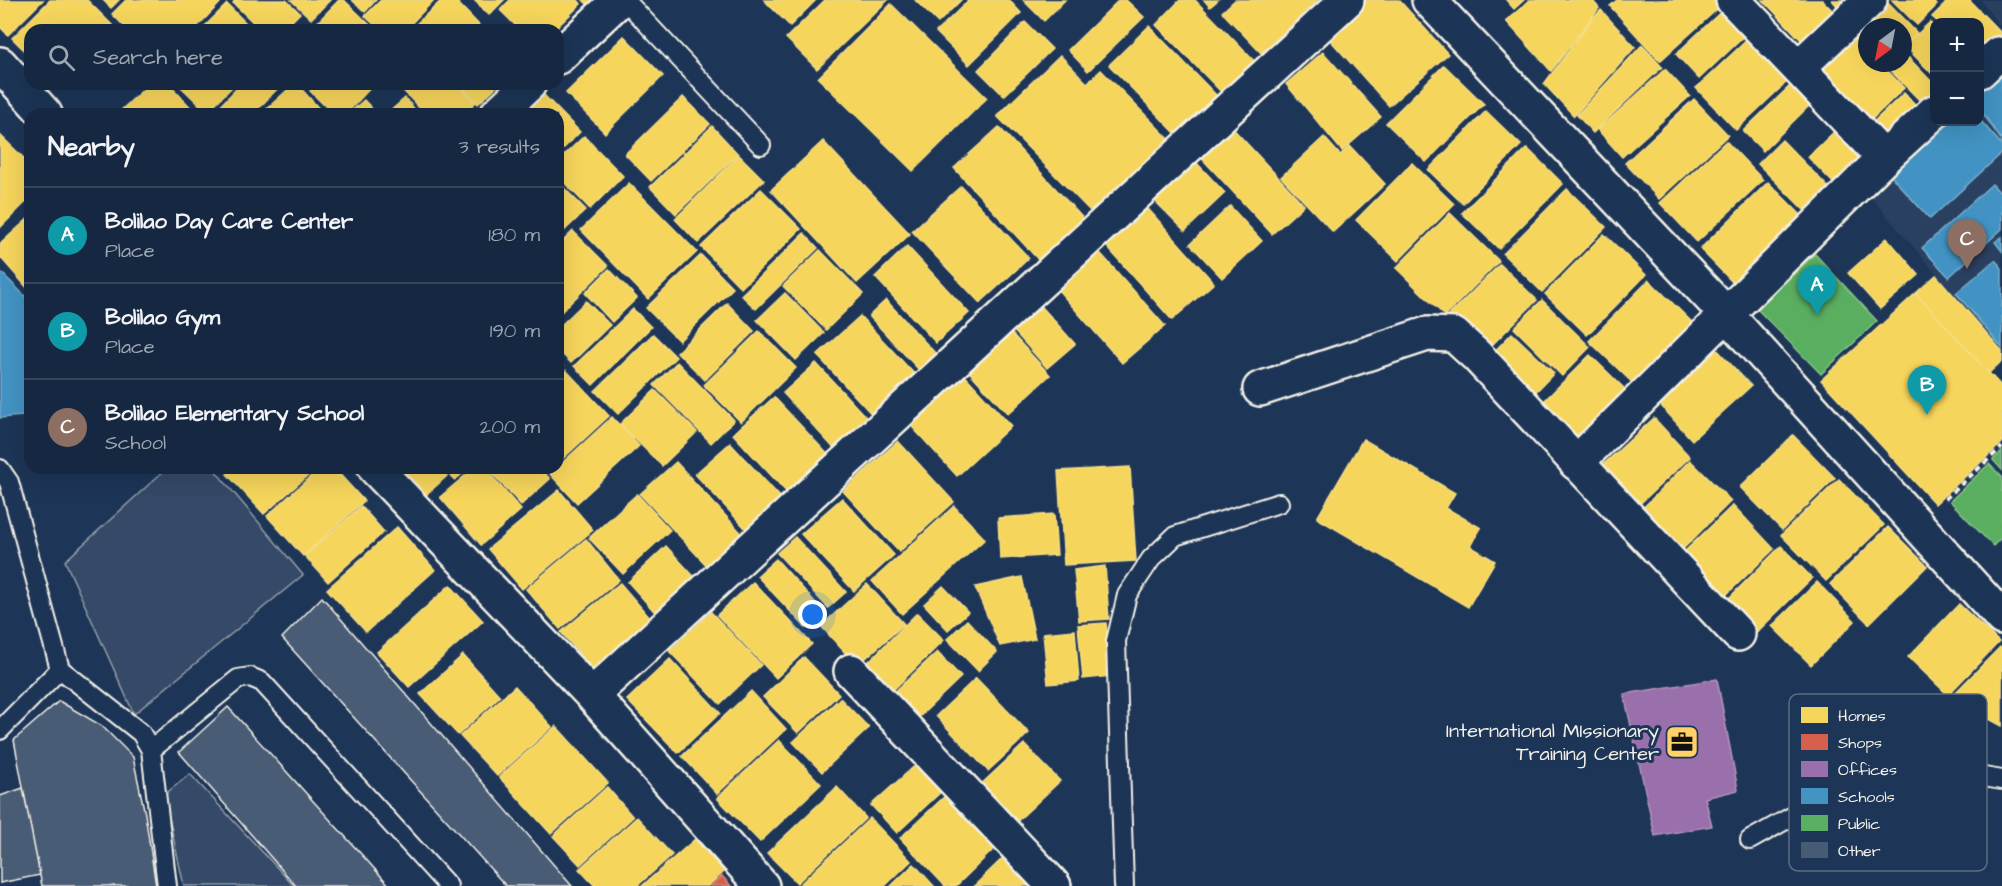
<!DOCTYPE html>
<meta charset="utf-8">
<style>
body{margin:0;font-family:"Architects Daughter",sans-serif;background:#23344c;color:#f1f3f6}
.controls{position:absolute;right:18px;top:18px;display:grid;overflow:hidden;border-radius:12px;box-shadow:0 6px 24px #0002}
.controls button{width:54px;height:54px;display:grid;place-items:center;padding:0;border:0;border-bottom:2px solid #35445a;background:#162841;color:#f1f3f6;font:30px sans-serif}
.compass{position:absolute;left:1858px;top:18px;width:54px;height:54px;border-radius:50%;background:#162841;box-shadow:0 6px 24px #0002;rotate:212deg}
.you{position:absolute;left:813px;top:615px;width:21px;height:21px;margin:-15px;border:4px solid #fff;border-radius:50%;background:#1a73e8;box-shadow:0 0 0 9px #1a73e833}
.badge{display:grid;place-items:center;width:39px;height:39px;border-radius:50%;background:#ffd166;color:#fff;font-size:20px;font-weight:700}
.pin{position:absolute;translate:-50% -50px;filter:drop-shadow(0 2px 3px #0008)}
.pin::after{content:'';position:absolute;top:32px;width:21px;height:18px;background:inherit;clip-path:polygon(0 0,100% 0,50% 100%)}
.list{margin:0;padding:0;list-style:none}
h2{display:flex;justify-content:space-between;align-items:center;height:78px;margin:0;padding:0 24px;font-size:26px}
h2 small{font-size:20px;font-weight:400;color:#9ea6b1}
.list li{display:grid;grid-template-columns:39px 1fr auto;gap:18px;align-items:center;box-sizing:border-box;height:96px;padding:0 24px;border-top:2px solid #35445a}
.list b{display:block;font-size:22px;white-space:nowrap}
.list p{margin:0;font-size:20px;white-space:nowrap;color:#9ea6b1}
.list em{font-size:20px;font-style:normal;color:#9ea6b1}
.icon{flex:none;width:33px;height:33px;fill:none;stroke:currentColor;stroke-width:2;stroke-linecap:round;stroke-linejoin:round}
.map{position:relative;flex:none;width:2002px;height:886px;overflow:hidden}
.search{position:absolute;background:#162841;box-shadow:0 6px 24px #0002;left:24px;top:24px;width:540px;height:66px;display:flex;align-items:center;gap:15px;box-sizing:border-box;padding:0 21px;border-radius:18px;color:#9ea6b1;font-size:22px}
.panel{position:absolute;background:#162841;box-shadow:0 6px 24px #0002;left:24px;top:108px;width:540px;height:366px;border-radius:18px}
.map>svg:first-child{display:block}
.built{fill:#2a4060}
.green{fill:#354a67;stroke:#949ea8;stroke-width:1.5}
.homes{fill:#f6d55c;stroke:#f5dd86;stroke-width:1.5}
.shops{fill:#d6604d;stroke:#df8c7c;stroke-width:1.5}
.offices{fill:#9970ab;stroke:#b497bd;stroke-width:1.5}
.schools{fill:#4393c3;stroke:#78afce;stroke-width:1.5}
.public{fill:#5aae61;stroke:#88c28a;stroke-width:1.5}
.building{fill:#485b74;stroke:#f4f1e8;stroke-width:1.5}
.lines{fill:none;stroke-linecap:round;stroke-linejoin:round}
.service-casing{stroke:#f4f1e8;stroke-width:22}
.minor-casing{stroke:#f4f1e8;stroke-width:38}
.path{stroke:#f4f1e8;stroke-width:4;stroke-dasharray:6 4.5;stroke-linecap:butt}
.service{stroke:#1d3557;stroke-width:18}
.minor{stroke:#1d3557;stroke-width:33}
.labels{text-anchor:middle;stroke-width:6;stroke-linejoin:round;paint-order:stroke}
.poi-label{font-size:20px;fill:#f4f1e8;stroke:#1d3557;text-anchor:end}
.key{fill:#1d3557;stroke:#5e6d82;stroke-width:1.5}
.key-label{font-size:16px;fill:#f4f1e8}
</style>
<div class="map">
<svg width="2002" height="886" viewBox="0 0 2002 886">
<rect width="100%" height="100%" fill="#1d3557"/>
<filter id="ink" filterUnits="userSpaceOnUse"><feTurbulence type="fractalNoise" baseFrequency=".0167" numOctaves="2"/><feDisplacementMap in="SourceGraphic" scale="12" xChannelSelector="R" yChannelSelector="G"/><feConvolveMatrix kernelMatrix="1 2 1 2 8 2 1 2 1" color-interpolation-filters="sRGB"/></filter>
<g filter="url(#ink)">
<path class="built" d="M1981,0H2002V30Z
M2002,70V351L1863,188L1942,122H1980V89Z"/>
<path class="green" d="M167,468H213L303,575L134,714L65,561Z
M190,774L294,886H184L164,795Z"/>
<path class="homes" d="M0,0H43L8,35L0,27Z
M50,0H87L115,28L114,30H30V56L12,38Z
M103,0H119L111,8Z
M126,0H217L220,3L194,30H128L112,14Z
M235,0H286L300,13L283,30H261L233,3Z
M291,0H330L311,19Z
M339,0H344L370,25L365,30H310Z
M352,0H376L365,12Z
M381,0H434L405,30H380L365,16Z
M442,0H455L479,25L474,30H418L414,26Z
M474,0H504L489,15Z
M510,0H578L581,4L554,30H520L500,10Z
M583,0H597L590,7Z
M764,0H816L790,26Z
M825,0H888L817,69L786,38Z
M915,0H961L938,23Z
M969,0H1009L1021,13L969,65L936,32Z
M1023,0H1065L1044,21Z
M1119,0H1126L1144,17L1088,71L1068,50Z
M1180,0H1195L1259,66L1227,98L1156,25Z
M1204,0H1218L1210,7Z
M1235,0H1318L1261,53L1222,12Z
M1362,0H1399L1448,54L1389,106L1324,33Z
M1506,0H1524L1514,9Z
M1530,0H1592L1599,8L1551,71L1506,21Z
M1617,0H1723L1725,2L1660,61L1610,6Z
M1763,0H1822L1834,12L1803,42Z
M1832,0H1844L1837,6Z
M1885,0L1917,33L1903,47V27H1867V44L1851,27Z
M1892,0H1932L1937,5L1917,25Z
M1949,0H1969L2002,34L1980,56V22H1938L1932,17Z
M227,4L253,30H201Z
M891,4L987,98L913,171L818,78Z
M1727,6L1751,30L1699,79L1676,54Z
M1601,10L1635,47L1574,116L1544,84L1593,18Z
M1025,22L1052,49L1004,96L978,70Z
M1930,22L1934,27V76L1905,46Z
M1149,26L1218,97L1178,136L1109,65Z
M1845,28L1867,50V63H1880L1904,88L1863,128L1804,68Z
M624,36L663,76L605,133L566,93Z
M1751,36L1791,78L1736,130L1696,88Z
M1642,45L1662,67L1593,133L1577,115Z
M1323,52L1381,117L1342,151L1286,84Z
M1904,53L1934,84V103L1928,109L1889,69L1895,63H1903Z
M1060,55L1087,83L1101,70L1170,140L1094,215L997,116Z
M1444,65L1484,104L1426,162L1386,123Z
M1665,69L1690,96L1622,157L1598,130Z
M149,84H169L197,114H117Z
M178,84H235L207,112Z
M241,84H282L253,114H212Z
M294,84H297L324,114H261Z
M316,84H374L346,114H333L310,91Z
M397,84H458L475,103L463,114H425Z
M460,84H499L478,104Z
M1792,84L1811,104L1763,151L1743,131Z
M1904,93L1925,114L1887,151L1865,130Z
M544,95L580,132L558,154V114H524Z
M683,97L710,124L651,181L625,154Z
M405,98L419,114H387Z
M1694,99L1728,135L1659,199L1625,163Z
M364,100L377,114H348Z
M1486,111L1521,145L1463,204L1428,170Z
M1226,121L1304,205L1272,234L1195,151Z
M712,126L738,154L676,214L650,187Z
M999,127L1089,225L1044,266L954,168Z
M1839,127L1873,162L1842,192L1808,157Z
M0,135L30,164V198L0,228Z
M584,136L623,176L590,209L558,176V161Z
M1324,137L1340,155L1350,146L1385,184L1333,232L1281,177Z
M1782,140L1828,187L1804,210L1758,164Z
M823,141L910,234L857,283L771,190Z
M1726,141L1763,180L1697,242L1660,203Z
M1527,148L1563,184L1499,249L1462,213Z
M739,155L764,180L698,243L675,219Z
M1194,160L1225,193L1185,231L1153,199Z
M1412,163L1454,204L1398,261L1356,220Z
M558,182L586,210L563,232L558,227Z
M1768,182L1810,224L1741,291L1700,249Z
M629,183L697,252L648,299L581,230Z
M961,186L1029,258L980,303L912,231Z
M761,189L801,229L741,288L701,247Z
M1567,189L1606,227L1542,292L1503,254Z
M1142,202L1214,283L1172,320L1100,239Z
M1230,206L1262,241L1222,278L1190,244Z
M1450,213L1499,261L1445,316L1396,268Z
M30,217V291L0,257V244Z
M573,231L608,266L558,315V246Z
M804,233L818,248L756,309L741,295Z
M1604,234L1646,275L1587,335L1545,294Z
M1887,238L1919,275L1880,309L1848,273Z
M907,246L969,313L936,343L875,277Z
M1094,246L1165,326L1122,363L1052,283Z
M820,250L863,294L826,330L783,286Z
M701,255L733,288L679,341L646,308Z
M1500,264L1537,300L1485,352L1448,316Z
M609,269L637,298L612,322L585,293Z
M1936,275L2002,351V361L1989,373L1916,293Z
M1649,280L1701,331L1641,391L1589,341Z
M785,293L824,333L796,360L757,320Z
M1916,293L2002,387V443L1935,504L1821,380Z
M1034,298L1075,344L1047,368L1006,322Z
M886,300L936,354L919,370L869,316Z
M1542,300L1590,347L1562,376L1514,328Z
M586,301L610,325L571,363L558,350V328Z
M727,303L754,331L705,380L677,352Z
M633,309L651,327L593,385L574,366Z
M860,316L920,380L877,420L817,355Z
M1003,324L1050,375L1008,414L961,363Z
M759,331L796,368L741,422L704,385Z
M1512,333L1554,373L1528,400L1487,359Z
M653,334L676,357L618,414L595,391Z
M1712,344L1751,386L1692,440L1654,398Z
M1590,355L1629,393L1577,445L1538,407Z
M558,360L564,367L558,373Z
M677,362L734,420L711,443L654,385Z
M816,363L874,426L841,456L783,393Z
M959,369L1011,426L957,476L904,418Z
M566,370L609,416L558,463V378Z
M655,390L697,432L662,466L620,424Z
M774,397L832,459L791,497L733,434Z
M612,417L639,446L577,503L550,474Z
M1654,418L1690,457L1631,512L1594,473Z
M1793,435L1835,478L1782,530L1740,487Z
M1363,439L1455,493L1446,508L1481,528L1470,546L1495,561L1468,607L1317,518Z
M898,441L954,502L899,552L843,491Z
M730,443L781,498L747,530L695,474Z
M1690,460L1731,501L1674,558L1634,517Z
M676,462L745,537L710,569L640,494Z
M1130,467L1136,561L1064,565L1058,471Z
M234,468H311L313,471L264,514L227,474Z
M320,468H334L364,501L303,556L267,516Z
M400,468H439L447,476L425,496Z
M445,468H469L455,480Z
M474,468H485L521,510L481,545L440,497Z
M487,468H540L550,479L521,505Z
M1839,479L1884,525L1826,581L1781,535Z
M559,490L593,530L522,589L488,549Z
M637,494L670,530L623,574L589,538Z
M842,498L894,555L854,591L801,534Z
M1733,505L1774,549L1725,596L1683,553Z
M361,506L384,532L328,582L305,556Z
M954,506L985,539L902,614L872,581Z
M1054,514L1057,555L1000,559L998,518Z
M397,527L435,570L366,632L327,589Z
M1888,527L1927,566L1869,624L1830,584Z
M795,537L846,592L828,608L777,553Z
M586,539L619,580L560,629L526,589Z
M666,546L700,583L661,619L628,582Z
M1781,546L1812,578L1750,639L1719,608Z
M776,559L824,612L806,628L757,576Z
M1105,566L1109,619L1079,621L1074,570Z
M1022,577L1035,639L1000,646L975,587Z
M753,582L812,644L776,678L717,615Z
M1817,582L1855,621L1811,665L1772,626Z
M620,583L656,625L597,674L561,632Z
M867,584L904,624L857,666L821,626Z
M450,585L483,621L409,687L377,652Z
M943,586L968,612L948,630L924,604Z
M1959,604L1999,642L1948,695L1908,657Z
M711,612L761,665L720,704L669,651Z
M917,613L944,640L887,696L861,669Z
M967,620L997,652L978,671L947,639Z
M1106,623L1111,676L1083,679L1078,625Z
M1075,630L1079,681L1048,684L1043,633Z
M2000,647L2002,649V726L1950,698Z
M937,652L961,677L912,724L887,699Z
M463,655L500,696L458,735L420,694Z
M804,657L839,694L798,733L763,697Z
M670,659L720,713L678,753L627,700Z
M976,678L1029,733L988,771L936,716Z
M515,686L552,727L497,776L460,736Z
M751,691L786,729L717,794L682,756Z
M840,698L869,728L822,772L793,742Z
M556,726L608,783L551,834L499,777Z
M779,740L821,784L760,842L717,798Z
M1024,744L1060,781L1011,827L975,790Z
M919,762L944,789L897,833L871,805Z
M607,787L633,817L580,865L553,836Z
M837,787L866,818L797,883L767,853Z
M945,796L995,848L956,886H945L900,838Z
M637,817L672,855L637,886H595L579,869Z
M870,818L911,861L885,886H802L800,884Z
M695,839L724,872L708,886H642Z
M1006,855L1035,886H974Z
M914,864L934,886H891Z"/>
<path class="shops" d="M722,876L731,886H711Z"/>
<path class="offices" d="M1717,679L1738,790L1705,798L1712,826L1655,836L1624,694Z"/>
<path class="schools" d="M2002,77V141L1980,109V92Z
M1980,120L2002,145V153L1930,219L1890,175L1948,122Z
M1992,184L2002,195V229L1949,277L1922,248Z
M2002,237V251L1995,242Z
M1995,260L2002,268V348L1956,293Z
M0,271L30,301V409L23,416L0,418Z"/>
<path class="public" d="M1815,254L1877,321L1821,374L1757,309Z
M2002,451V470L1993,460Z
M1989,464L2002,477V537L1993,546L1950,501Z"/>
<path class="building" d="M322,597L572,886H506L282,638Z
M59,701L102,726L133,757L145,814L156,886H42L14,740Z
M228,707L390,886H296L179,752Z
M23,788L40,875L0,883V796Z"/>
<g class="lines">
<defs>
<path id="service" d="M625,0L761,145
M0,469L9,482L60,669L141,733L151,750L167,886
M0,730L60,669
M151,750L238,679L250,677L262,682L448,886
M1750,840L1825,798L1917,780L1984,777L2002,780
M1124,886L1116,641L1127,595L1151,559L1175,536L1279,503"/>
<path id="minor" d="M1429,0L1727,315L2002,618
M1733,0L1884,158
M558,57L619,0
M0,64L45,114
M1798,68L1870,0
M1980,71L1998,54
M497,114L529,84
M1260,389L1427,334L1454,335L1477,356L1738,634
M1576,463L1884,158L1934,112
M375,468L592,695L762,886
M851,671L1054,886
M592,695L1347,0"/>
</defs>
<use href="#service" class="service-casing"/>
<use href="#minor" class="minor-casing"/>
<path class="path" d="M1945,499L2002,447"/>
<use href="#service" class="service"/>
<use href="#minor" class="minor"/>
</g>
</g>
<defs>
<symbol id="office-square" viewBox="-11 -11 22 22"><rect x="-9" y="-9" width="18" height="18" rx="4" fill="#ffd166" stroke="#1d3557"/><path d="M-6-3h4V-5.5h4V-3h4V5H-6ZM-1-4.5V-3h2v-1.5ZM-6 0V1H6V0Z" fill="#111"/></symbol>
</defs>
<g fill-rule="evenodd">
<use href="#office-square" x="1663" y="723" width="38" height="38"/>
</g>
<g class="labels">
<g class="poi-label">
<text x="1659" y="737">International MIssionary<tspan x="1659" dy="23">Training Center</tspan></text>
</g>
</g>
<rect x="1789" y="694" width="198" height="177" rx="9" class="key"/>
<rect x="1801" y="707" width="27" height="16" fill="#f6d55c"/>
<rect x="1801" y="734" width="27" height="16" fill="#d6604d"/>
<rect x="1801" y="761" width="27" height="16" fill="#9970ab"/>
<rect x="1801" y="788" width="27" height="16" fill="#4393c3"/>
<rect x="1801" y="815" width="27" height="16" fill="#5aae61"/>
<rect x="1801" y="842" width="27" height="16" fill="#485b74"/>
<g class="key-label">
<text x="1838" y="721">Homes</text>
<text x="1838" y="748">Shops</text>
<text x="1838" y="775">Offices</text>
<text x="1838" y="802">Schools</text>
<text x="1838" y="829">Public</text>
<text x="1838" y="856">Other</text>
</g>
</svg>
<div class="controls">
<button>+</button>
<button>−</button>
</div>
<svg class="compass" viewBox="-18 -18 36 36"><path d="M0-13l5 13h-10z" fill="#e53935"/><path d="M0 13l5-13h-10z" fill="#9ea6b1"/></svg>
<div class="you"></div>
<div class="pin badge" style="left:1817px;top:315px;background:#0f9aa8">A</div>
<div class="pin badge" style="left:1927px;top:415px;background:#0f9aa8">B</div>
<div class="pin badge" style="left:1967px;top:269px;background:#8d6e63">C</div>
<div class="search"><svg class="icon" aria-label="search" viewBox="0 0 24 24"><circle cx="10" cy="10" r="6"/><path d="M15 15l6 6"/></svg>Search here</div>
<section class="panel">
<h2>Nearby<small>3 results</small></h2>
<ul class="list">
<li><span class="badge" style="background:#0f9aa8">A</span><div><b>Bolilao Day Care Center</b><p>Place</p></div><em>180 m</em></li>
<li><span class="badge" style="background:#0f9aa8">B</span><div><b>Bolilao Gym</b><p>Place</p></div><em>190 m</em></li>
<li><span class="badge" style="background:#8d6e63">C</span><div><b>Bolilao Elementary School</b><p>School</p></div><em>200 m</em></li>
</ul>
</section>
</div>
